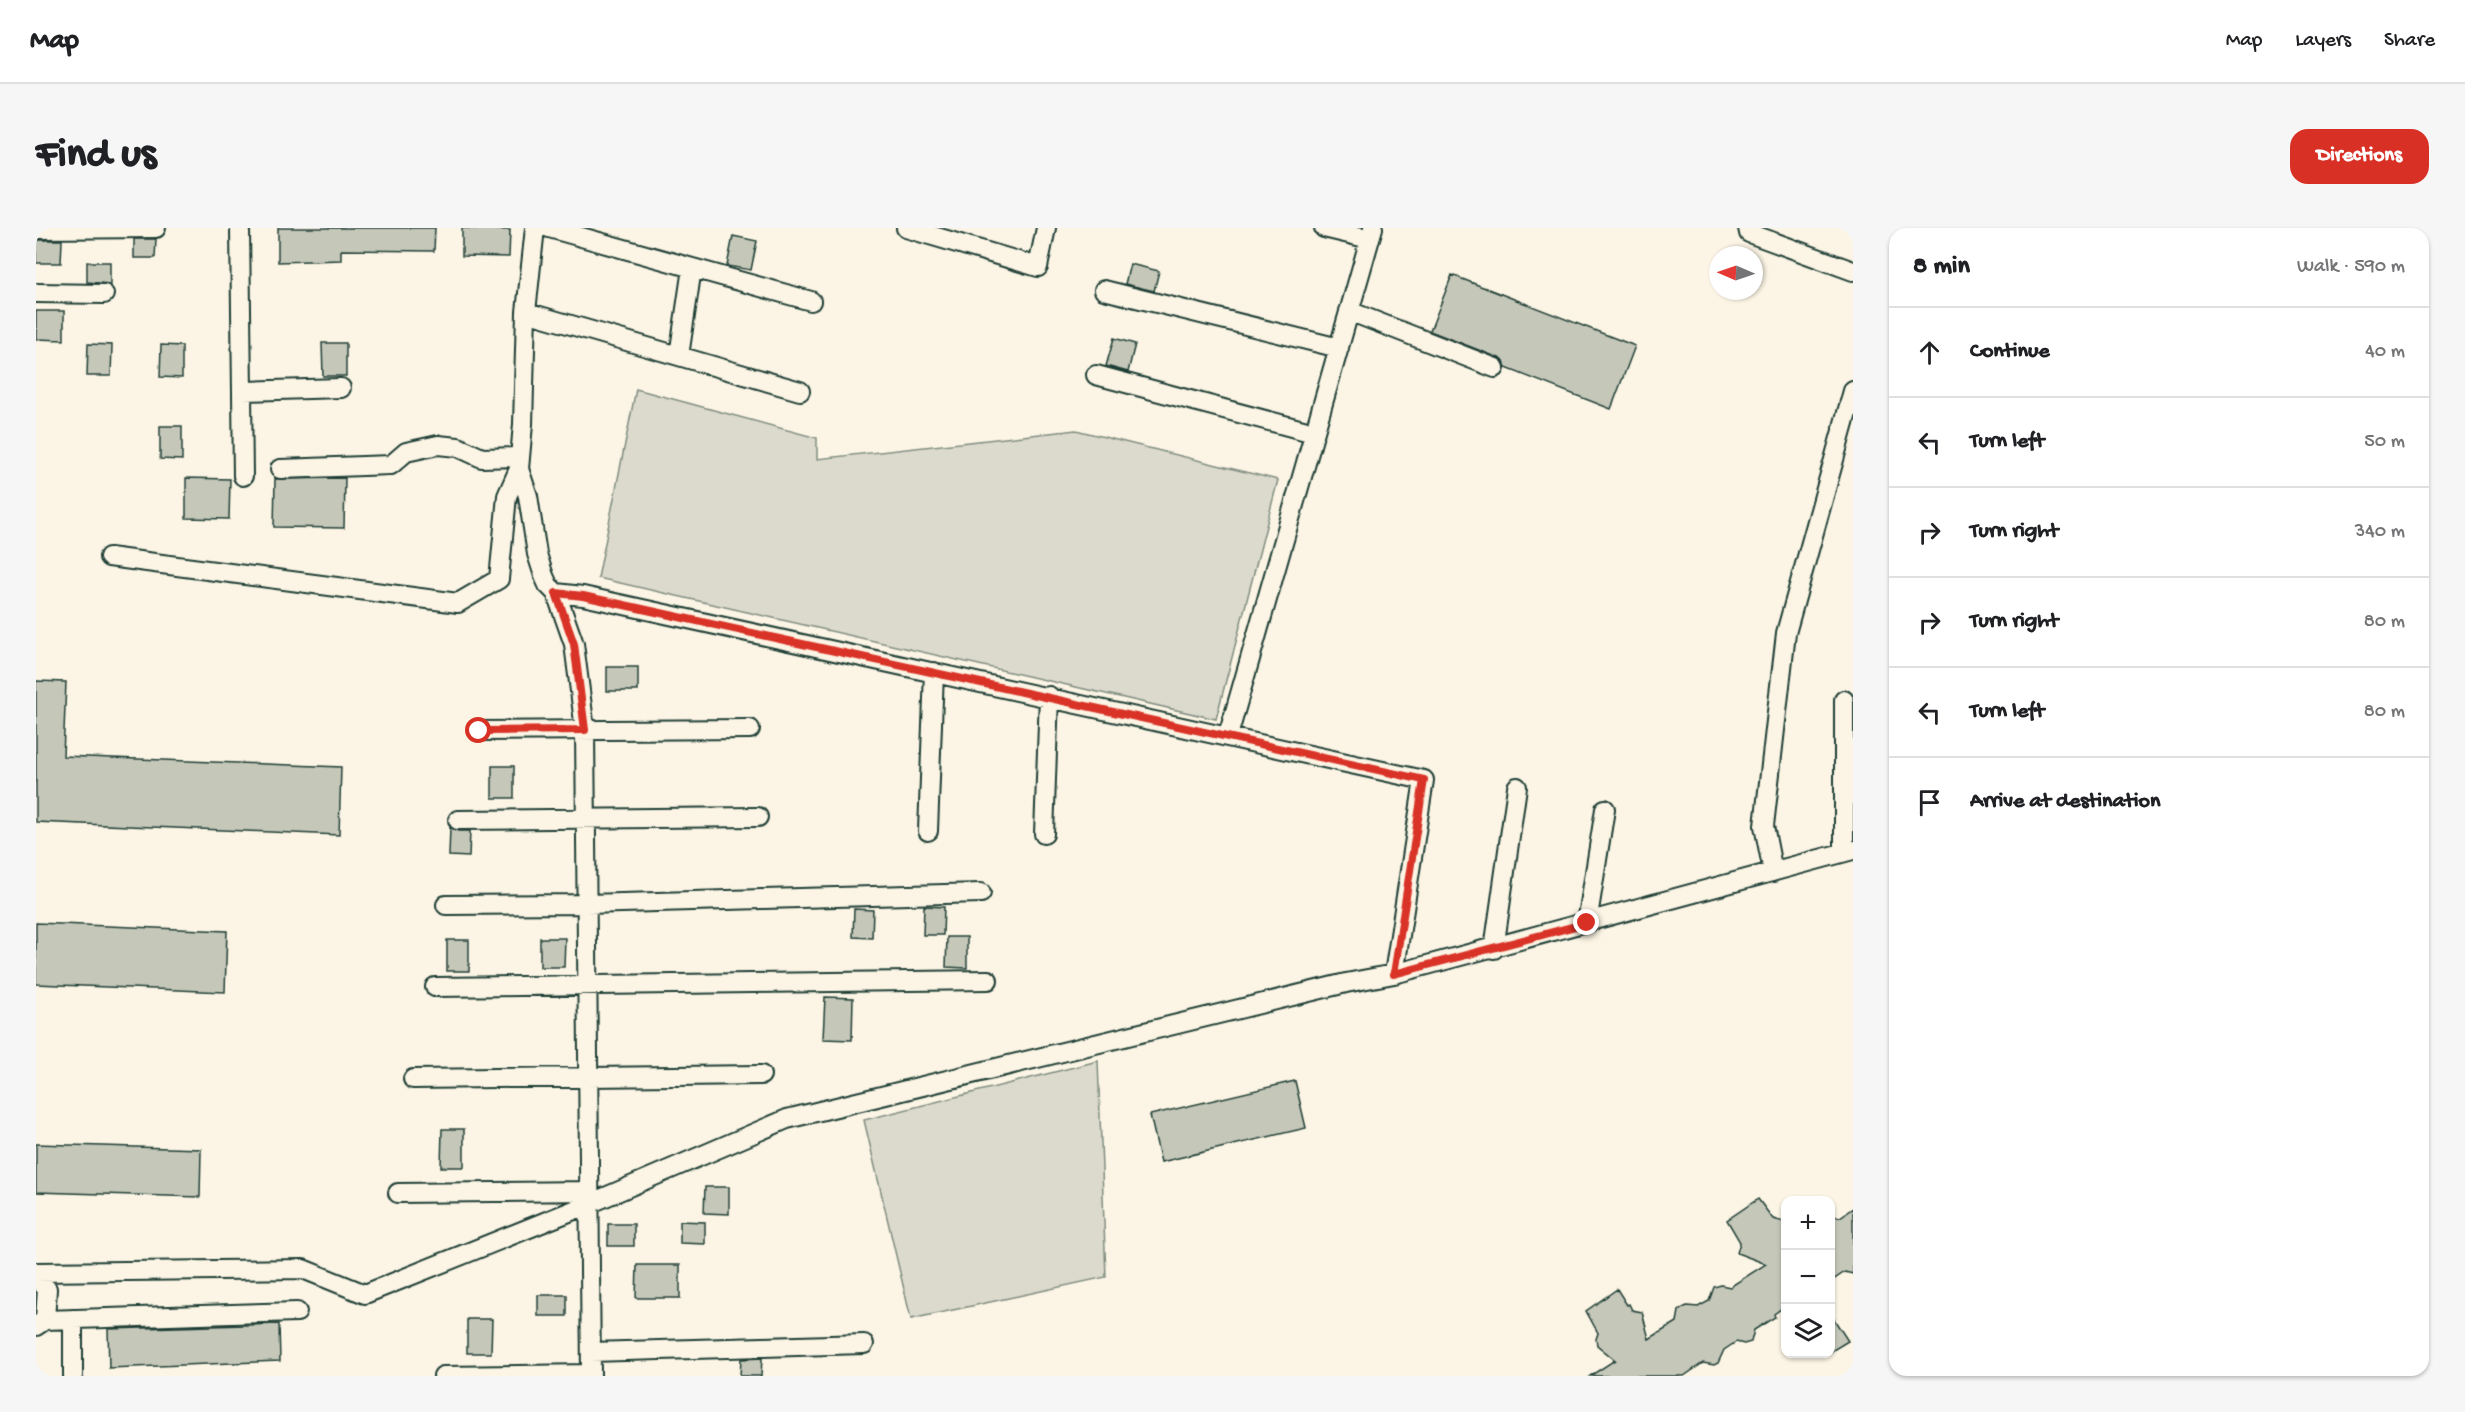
<!DOCTYPE html>
<meta charset="utf-8">
<style>
body{margin:0;font-family:"Gochi Hand",sans-serif;background:#f6f6f6;color:#202124}
.controls{position:absolute;right:18px;bottom:18px;display:grid;overflow:hidden;border-radius:12px;box-shadow:0 2px 4px #0004}
.controls button{width:54px;height:54px;display:grid;place-items:center;padding:0;border:0;border-bottom:2px solid #e0e0e0;background:#fff;color:#202124;font:30px sans-serif}
.compass{position:absolute;left:1673px;top:18px;width:54px;height:54px;border-radius:50%;background:#fff;box-shadow:0 2px 4px #0004;rotate:272deg}
.stop{position:absolute;width:18px;height:18px;margin:-14px;border:4px solid #d93025;border-radius:50%;background:#fff}
.stop.end{background:#d93025;border-color:#fff;box-shadow:0 2px 6px #0008}
.list{margin:0;padding:0;list-style:none}
h2{display:flex;justify-content:space-between;align-items:center;height:78px;margin:0;padding:0 24px;font-size:26px}
h2 small{font-size:20px;font-weight:400;color:#757577}
.list li{display:grid;grid-template-columns:39px 1fr auto;gap:18px;align-items:center;box-sizing:border-box;height:90px;padding:0 24px;border-top:2px solid #e0e0e0}
.list b{display:block;font-size:22px;white-space:nowrap}
.list em{font-size:20px;font-style:normal;color:#757577}
.icon{flex:none;width:33px;height:33px;fill:none;stroke:currentColor;stroke-width:2;stroke-linecap:round;stroke-linejoin:round}
.map{position:relative;flex:none;width:1817px;height:1148px;overflow:hidden;border-radius:18px}
header{display:flex;align-items:center;gap:36px;box-sizing:border-box;height:84px;padding:0 30px;background:#fff;border-bottom:2px solid #e0e0e0}
header strong{font-size:28px}
nav{display:flex;gap:33px;margin-inline-start:auto;font-size:21px}
.intro{display:flex;align-items:center;justify-content:space-between;box-sizing:border-box;height:144px;padding:0 36px}
h1{margin:0;font-size:42px}
.button{padding:15px 27px;border-radius:18px;background:#d93025;color:#fff;font-size:21px;font-weight:700}
main{display:flex;gap:36px;padding:0 36px}
aside{flex:1;background:#fff;border-radius:18px;box-shadow:0 2px 4px #0004}
.map>svg:first-child{display:block}
.green{fill:#dcdacc;stroke:#7e8c80;stroke-width:1.5}
.building{fill:#c5c7b9;stroke:#1f3d34;stroke-width:1.5}
.lines{fill:none;stroke-linecap:round;stroke-linejoin:round}
.minor-casing{stroke:#1f3d34;stroke-width:22}
.minor{stroke:#fcf5e5;stroke-width:18}
.route{stroke:#d93025;stroke-width:8}
</style>
<header>
<strong>Map</strong>
<nav><a>Map</a><a>Layers</a><a>Share</a></nav>
</header>
<div class="intro"><h1>Find us</h1><a class="button">Directions</a></div>
<main>
<div class="map">
<svg width="1817" height="1148" viewBox="0 0 1817 1148">
<rect width="100%" height="100%" fill="#fcf5e5"/>
<filter id="ink" filterUnits="userSpaceOnUse"><feTurbulence type="fractalNoise" baseFrequency=".0167" numOctaves="2"/><feDisplacementMap in="SourceGraphic" scale="12" xChannelSelector="R" yChannelSelector="G"/><feConvolveMatrix kernelMatrix="1 2 1 2 8 2 1 2 1" color-interpolation-filters="sRGB"/></filter>
<g filter="url(#ink)">
<path class="green" d="M600,161L781,210V231L1040,202L1242,252L1180,491L562,350Z
M1062,833L1070,1049L875,1091L828,892Z"/>
<path class="building" d="M242,0H399L398,23L305,22V32L242,34Z
M426,0L474,2L473,29L426,28Z
M697,8L721,13L715,42L691,38Z
M98,11H120L119,30H98Z
M0,12H26L25,35H0Z
M51,34H74V56L51,54Z
M1094,36L1123,43L1118,63L1089,56Z
M1416,47L1599,118L1575,181L1470,140L1468,133L1463,130L1394,103Z
M0,83H28V112L0,111Z
M1078,110L1099,116L1092,144L1070,138Z
M286,115H310V148H287Z
M52,116L76,117L75,148H51Z
M125,117L146,118V150L124,149Z
M124,198H146V232L124,231Z
M150,250L194,251L193,291L150,290Z
M309,250L308,300L238,299L239,251Z
M571,439H602V463H571Z
M0,453L30,454L27,528L305,539L303,607L0,594Z
M456,538H478V570H456Z
M414,599L422,603H434L433,629L413,628Z
M888,678L908,679L907,707H887Z
M818,681L837,682L836,710L817,709Z
M0,695L191,703L189,764L0,756Z
M911,709H931V740L910,739Z
M504,710H529L528,739H504Z
M411,712H433V743H411Z
M789,769L817,770L816,812L787,811Z
M1259,853L1270,900L1125,934L1114,887Z
M406,901H428V939H405Z
M0,916L165,921L164,969L0,964Z
M669,959H693V986L668,985Z
M1722,971L1737,991L1749,994V1078L1738,1086L1739,1089L1718,1102L1715,1114L1708,1116L1700,1114L1688,1122L1682,1135L1678,1137L1667,1135L1648,1148H1554L1579,1132L1561,1117L1560,1111L1562,1105L1550,1083L1581,1061L1591,1077L1593,1076L1596,1082L1606,1084L1613,1111L1641,1094L1643,1083L1647,1080L1651,1078L1662,1079L1673,1073L1678,1059L1685,1057L1694,1059L1730,1036L1701,1025L1704,1014L1691,992Z
M1817,980V1046L1809,1044L1794,1054V987L1804,989Z
M644,993L669,994V1016L644,1015Z
M572,996H598V1018H572Z
M601,1037H644V1070H600Z
M502,1067H531V1088H502Z
M1794,1085L1812,1113L1794,1124Z
M431,1091H456L455,1125H431Z
M243,1096L244,1133L73,1140L72,1101Z
M726,1130L725,1148H704L705,1131Z"/>
<g class="lines">
<defs>
<path id="minor" d="M204,0L207,248
M499,0L490,84L487,196L483,241L492,268L501,326L508,348L512,357L520,365L538,416L549,502L555,1148
M513,0L775,73
M870,0L1002,39L1010,0
M1288,0L1334,11
M1712,0L1713,5L1817,43
M0,1L120,0
M1068,62L1303,120
M0,65L68,66
M1313,83L1459,140
M490,84L764,163
M643,128L656,40
M1060,147L1278,205
M207,163L305,160
M244,241L355,237L370,224L402,217L422,219L446,230L484,229
M73,329L422,375L463,351L471,268L483,241
M520,365L547,368L1388,552L1358,746
M1808,472V624
M443,503L714,501
M1192,508L1337,0
M422,592L722,589
M892,603L898,444
M1008,606L1013,468
M1737,644L1728,598L1750,405L1817,163
M410,677L551,676L945,665
M1551,695L1569,581
M1458,721L1481,559
M399,759L952,752
M377,851L725,847
M362,965L553,963
M0,1044L267,1041L329,1066L553,976L751,891L1310,755L1358,746L1817,622
M0,1050L11,1061L9,1092
M37,1091V1148
M0,1098L9,1092L261,1084
M555,1124L828,1116
M407,1148L555,1146"/>
</defs>
<use href="#minor" class="minor-casing"/>
<use href="#minor" class="minor"/>
</g>
</g>
<g class="lines" filter="url(#ink)">
<path class="route" d="M443,503L549,502L538,416L520,365L547,368L1388,552L1358,746L1551,695"/>
</g>
</svg>
<div class="controls">
<button>+</button>
<button>−</button>
<button><svg class="icon" aria-label="layers" viewBox="0 0 24 24"><path d="M12 4l9 5-9 5-9-5zM3 14l9 5 9-5"/></svg></button>
</div>
<svg class="compass" viewBox="-18 -18 36 36"><path d="M0-13l5 13h-10z" fill="#e53935"/><path d="M0 13l5-13h-10z" fill="#757577"/></svg>
<div class="stop" style="left:443px;top:503px"></div>
<div class="stop end" style="left:1551px;top:695px"></div>
</div>
<aside>
<h2>8 min<small>Walk · 590 m</small></h2>
<ul class="list">
<li><svg class="icon" aria-label="ahead" viewBox="0 0 24 24"><path d="M12 20V5M6 11l6-6 6 6"/></svg><div><b>Continue</b></div><em>40 m</em></li>
<li><svg class="icon" aria-label="left" viewBox="0 0 24 24"><path d="M17 20v-9H6M10 6l-5 5 5 5"/></svg><div><b>Turn left</b></div><em>50 m</em></li>
<li><svg class="icon" aria-label="right" viewBox="0 0 24 24"><path d="M7 20v-9h11M14 6l5 5-5 5"/></svg><div><b>Turn right</b></div><em>340 m</em></li>
<li><svg class="icon" aria-label="right" viewBox="0 0 24 24"><path d="M7 20v-9h11M14 6l5 5-5 5"/></svg><div><b>Turn right</b></div><em>80 m</em></li>
<li><svg class="icon" aria-label="left" viewBox="0 0 24 24"><path d="M17 20v-9H6M10 6l-5 5 5 5"/></svg><div><b>Turn left</b></div><em>80 m</em></li>
<li><svg class="icon" aria-label="arrive" viewBox="0 0 24 24"><path d="M6 21V4h12l-3 4 3 4H6"/></svg><div><b>Arrive at destination</b></div></li>
</ul>
</aside>
</main>
